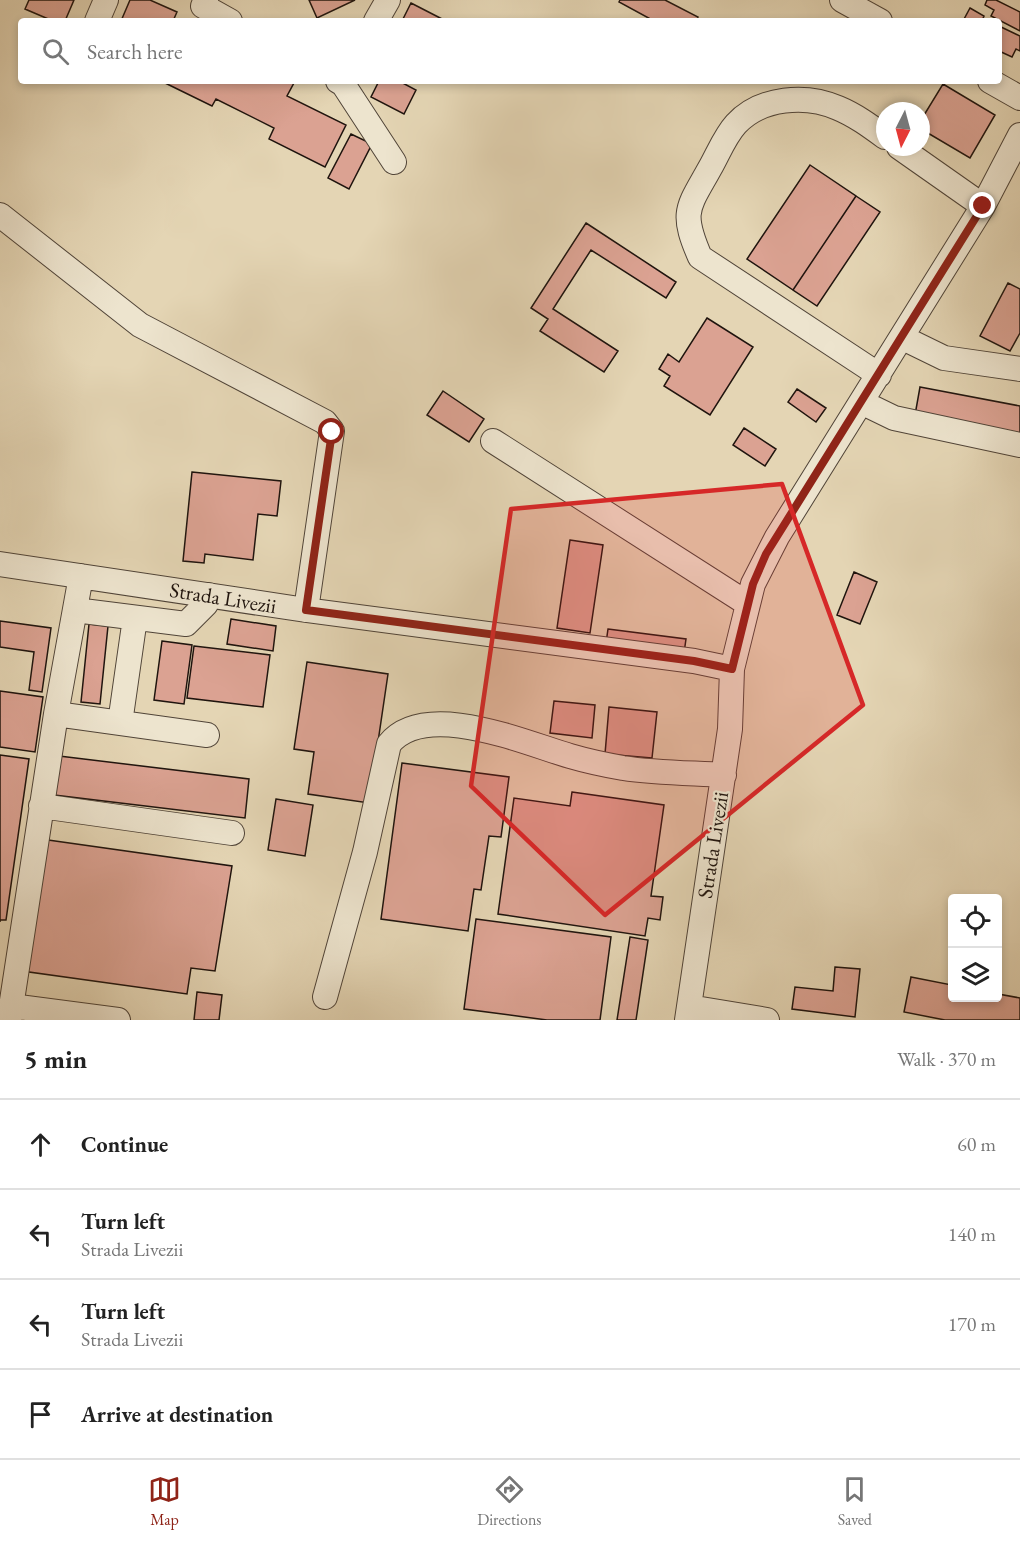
<!DOCTYPE html>
<meta charset="utf-8">
<style>
body{margin:0;font-family:"EB Garamond",serif;background:#f2f2f2;color:#222}
.controls{position:absolute;right:18px;bottom:18px;display:grid;overflow:hidden;border-radius:6px;box-shadow:0 3px 9px #0003}
.controls button{width:54px;height:54px;display:grid;place-items:center;padding:0;border:0;border-bottom:2px solid #e0e0e0;background:#fff;color:#222;font:30px sans-serif}
.compass{position:absolute;left:876px;top:102px;width:54px;height:54px;border-radius:50%;background:#fff;box-shadow:0 3px 9px #0003;rotate:186deg}
.stop{position:absolute;width:18px;height:18px;margin:-14px;border:4px solid #8f2418;border-radius:50%;background:#fff}
.stop.end{background:#8f2418;border-color:#fff;box-shadow:0 2px 6px #0008}
.list{margin:0;padding:0;list-style:none}
h2{display:flex;justify-content:space-between;align-items:center;height:78px;margin:0;padding:0 24px;font-size:26px}
h2 small{font-size:20px;font-weight:400;color:#767676}
.list li{display:grid;grid-template-columns:39px 1fr auto;gap:18px;align-items:center;box-sizing:border-box;height:90px;padding:0 24px;border-top:2px solid #e0e0e0}
.list b{display:block;font-size:22px;white-space:nowrap}
.list p{margin:0;font-size:20px;white-space:nowrap;color:#767676}
.list em{font-size:20px;font-style:normal;color:#767676}
.icon{flex:none;width:33px;height:33px;fill:none;stroke:currentColor;stroke-width:2;stroke-linecap:round;stroke-linejoin:round}
.map{position:relative;flex:none;width:1020px;height:1020px;overflow:hidden}
.search{position:absolute;background:#fff;box-shadow:0 3px 9px #0003;left:18px;right:18px;top:18px;height:66px;display:flex;align-items:center;gap:15px;box-sizing:border-box;padding:0 21px;border-radius:6px;color:#767676;font-size:22px}
.sheet{height:438px;background:#fff}
nav{display:flex;justify-content:space-around;align-items:center;box-sizing:border-box;height:84px;border-top:2px solid #e0e0e0;background:#fff;font-size:16px;color:#767676}
nav a{display:grid;justify-items:center;gap:3px}
nav .on{color:#8f2418}
.map>svg:first-child{display:block}
.building{fill:#dba292;stroke:#1f140e;stroke-width:1.5}
.lines{fill:none;stroke-linecap:round;stroke-linejoin:round}
.minor-casing{stroke:#504438;stroke-width:26}
.minor{stroke:#ede4ce;stroke-width:24}
.route{stroke:#8f2418;stroke-width:8}
.marked{fill:#d62828;fill-opacity:0.2;stroke:#d62828;stroke-width:4.5;stroke-linejoin:round}
.labels{text-anchor:middle;stroke-width:4.5;stroke-linejoin:round;paint-order:stroke}
.street-label{font-size:21px;fill:#1f140e;stroke:#ede4ce}
</style>
<div class="map">
<svg width="1020" height="1020" viewBox="0 0 1020 1020">
<rect width="100%" height="100%" fill="#e4d5b4"/>
<filter id="stains"><feTurbulence type="fractalNoise" baseFrequency=".00333" numOctaves="4"/><feColorMatrix values="0 0 0 0 .2 0 0 0 0 .09 0 0 0 0 .02 0 0 0 .5 -.17"/></filter>
<radialGradient id="worn" r=".72"><stop offset=".6" stop-color="#630" stop-opacity="0"/><stop offset="1" stop-color="#630" stop-opacity=".3"/></radialGradient>
<path class="building" d="M29,0H74L65,21H53L25,9Z
M130,0H150L177,12L173,21H121Z
M309,0H355L317,18Z
M620,0H665L698,17L696,21H654L619,2Z
M987,0H996L1020,12V31L991,16L994,10L985,5Z
M411,3L446,21H402Z
M970,8L984,16L982,21H963Z
M999,26L1020,36V51L1016,49L1012,57L999,51Z
M161,81H295L287,96L346,125L325,167L269,139L274,128L216,99L212,106Z
M379,81H399L416,90L404,114L371,97Z
M943,84L995,115L970,158L921,129V120Z
M351,134L372,144L349,189L328,178Z
M810,165L856,196L793,290L747,259Z
M856,196L880,212L817,306L793,290Z
M586,223L676,282L666,298L591,250L553,309L618,351L604,372L540,331L548,319L531,308Z
M1008,283L1020,289V333L1010,351L980,336Z
M707,318L753,347L710,415L664,386L670,376L659,369L668,354L679,362Z
M920,387L1020,406V436L915,415Z
M797,389L826,408L816,422L788,402Z
M443,391L484,419L469,442L427,415Z
M744,428L776,449L765,466L733,445Z
M192,472L281,481L277,516L258,514L253,560L205,554L204,563L183,561Z
M570,540L603,545L590,633L557,628Z
M854,572L877,582L860,624L837,615Z
M231,619L276,626L273,651L227,644Z
M0,621L51,628L42,692L29,690L34,652L0,647Z
M89,624L108,626L100,704L81,702Z
M608,629L686,639L684,653L606,643Z
M162,641L192,645L184,704L154,700Z
M194,646L270,655L263,707L187,698Z
M307,662L388,674L369,803L308,794L314,752L294,749Z
M0,691L43,697L35,752L0,747Z
M554,701L595,705L592,738L550,733Z
M609,707L657,712L652,758L605,754Z
M0,755L29,759L6,920H0V922Z
M59,756L249,779L245,818L54,795Z
M402,763L509,777L501,837L489,836L481,890L474,889L468,931L381,919Z
M572,792L664,805L651,896L663,897L660,920L648,918L645,936L498,914L514,798L570,806Z
M276,799L313,805L305,856L268,850Z
M41,839L232,866L215,971L191,968L187,994L22,971Z
M476,919L611,937L600,1020H547L464,1009Z
M630,937L648,940L636,1020H617Z
M835,967L860,969L855,1017L792,1009L795,987L833,991Z
M911,977L952,985V998H998V994L1020,998V1020H945L904,1012Z
M197,992L222,995L219,1020H194Z"/>
<g class="lines">
<defs>
<path id="minor" d="M206,0L203,6L230,21
M842,0L880,21
M97,21L106,0
M376,21L388,0
M338,81L343,84L394,162
M990,81L1020,98
M899,147L983,206
M0,215L140,325L325,422L332,431L306,610
M903,338L944,358L1020,369
M879,375L700,257C680,211 688,208 710,168C718,154 725,136 736,124C761,97 806,94 838,108C855,115 870,126 885,137
M861,402L894,418L1020,445
M493,441L748,604
M0,564L306,610L694,661L732,669
M75,610L186,624L206,604L209,595
M56,714L207,735
M120,723L135,618
M41,806L232,833
M325,997L365,852L389,744C425,699 525,743 570,756C587,761 606,765 623,768C656,773 691,773 724,775
M11,1006L118,1020
M689,1007L767,1020
M9,1020L56,714L81,576
M687,1020L730,729L732,669L753,584L777,537L983,206L1020,135"/>
</defs>
<use href="#minor" class="minor-casing"/>
<use href="#minor" class="minor"/>
</g>
<g class="lines">
<path class="route" d="M332,432L306,610L694,661L732,669L753,584L766,554L983,206"/>
</g>
<path class="marked" d="M782,484L863,705L605,915L471,786L511,509Z"/>
<g class="labels">
<g class="street-label">
<text transform="translate(223 598) rotate(9)" y="7">Strada Livezii</text>
<text transform="translate(713 845) rotate(-81)" y="7">Strada Livezii</text>
</g>
</g>
<rect width="100%" height="100%" filter="url(#stains)"/>
<rect width="100%" height="100%" fill="url(#worn)"/>
</svg>
<div class="controls">
<button><svg class="icon" aria-label="locate" viewBox="0 0 24 24"><circle cx="12" cy="12" r="6"/><path d="M12 2v4M12 18v4M2 12h4M18 12h4"/></svg></button>
<button><svg class="icon" aria-label="layers" viewBox="0 0 24 24"><path d="M12 4l9 5-9 5-9-5zM3 14l9 5 9-5"/></svg></button>
</div>
<svg class="compass" viewBox="-18 -18 36 36"><path d="M0-13l5 13h-10z" fill="#e53935"/><path d="M0 13l5-13h-10z" fill="#767676"/></svg>
<div class="stop" style="left:332px;top:432px"></div>
<div class="stop end" style="left:983px;top:206px"></div>
<div class="search"><svg class="icon" aria-label="search" viewBox="0 0 24 24"><circle cx="10" cy="10" r="6"/><path d="M15 15l6 6"/></svg>Search here</div>
</div>
<section class="sheet">
<h2>5 min<small>Walk · 370 m</small></h2>
<ul class="list">
<li><svg class="icon" aria-label="ahead" viewBox="0 0 24 24"><path d="M12 20V5M6 11l6-6 6 6"/></svg><div><b>Continue</b></div><em>60 m</em></li>
<li><svg class="icon" aria-label="left" viewBox="0 0 24 24"><path d="M17 20v-9H6M10 6l-5 5 5 5"/></svg><div><b>Turn left</b><p>Strada Livezii</p></div><em>140 m</em></li>
<li><svg class="icon" aria-label="left" viewBox="0 0 24 24"><path d="M17 20v-9H6M10 6l-5 5 5 5"/></svg><div><b>Turn left</b><p>Strada Livezii</p></div><em>170 m</em></li>
<li><svg class="icon" aria-label="arrive" viewBox="0 0 24 24"><path d="M6 21V4h12l-3 4 3 4H6"/></svg><div><b>Arrive at destination</b></div></li>
</ul>
</section>
<nav>
<a class="on"><svg class="icon" aria-label="map" viewBox="0 0 24 24"><path d="M3 6l6-2 6 2 6-2v14l-6 2-6-2-6 2zM9 4v14M15 6v14"/></svg>Map</a>
<a><svg class="icon" aria-label="directions" viewBox="0 0 24 24"><path d="M12 3l9 9-9 9-9-9zM9 14v-3h6M13 9l2 2-2 2"/></svg>Directions</a>
<a><svg class="icon" aria-label="saved" viewBox="0 0 24 24"><path d="M7 4h10v16l-5-4-5 4z"/></svg>Saved</a>
</nav>
